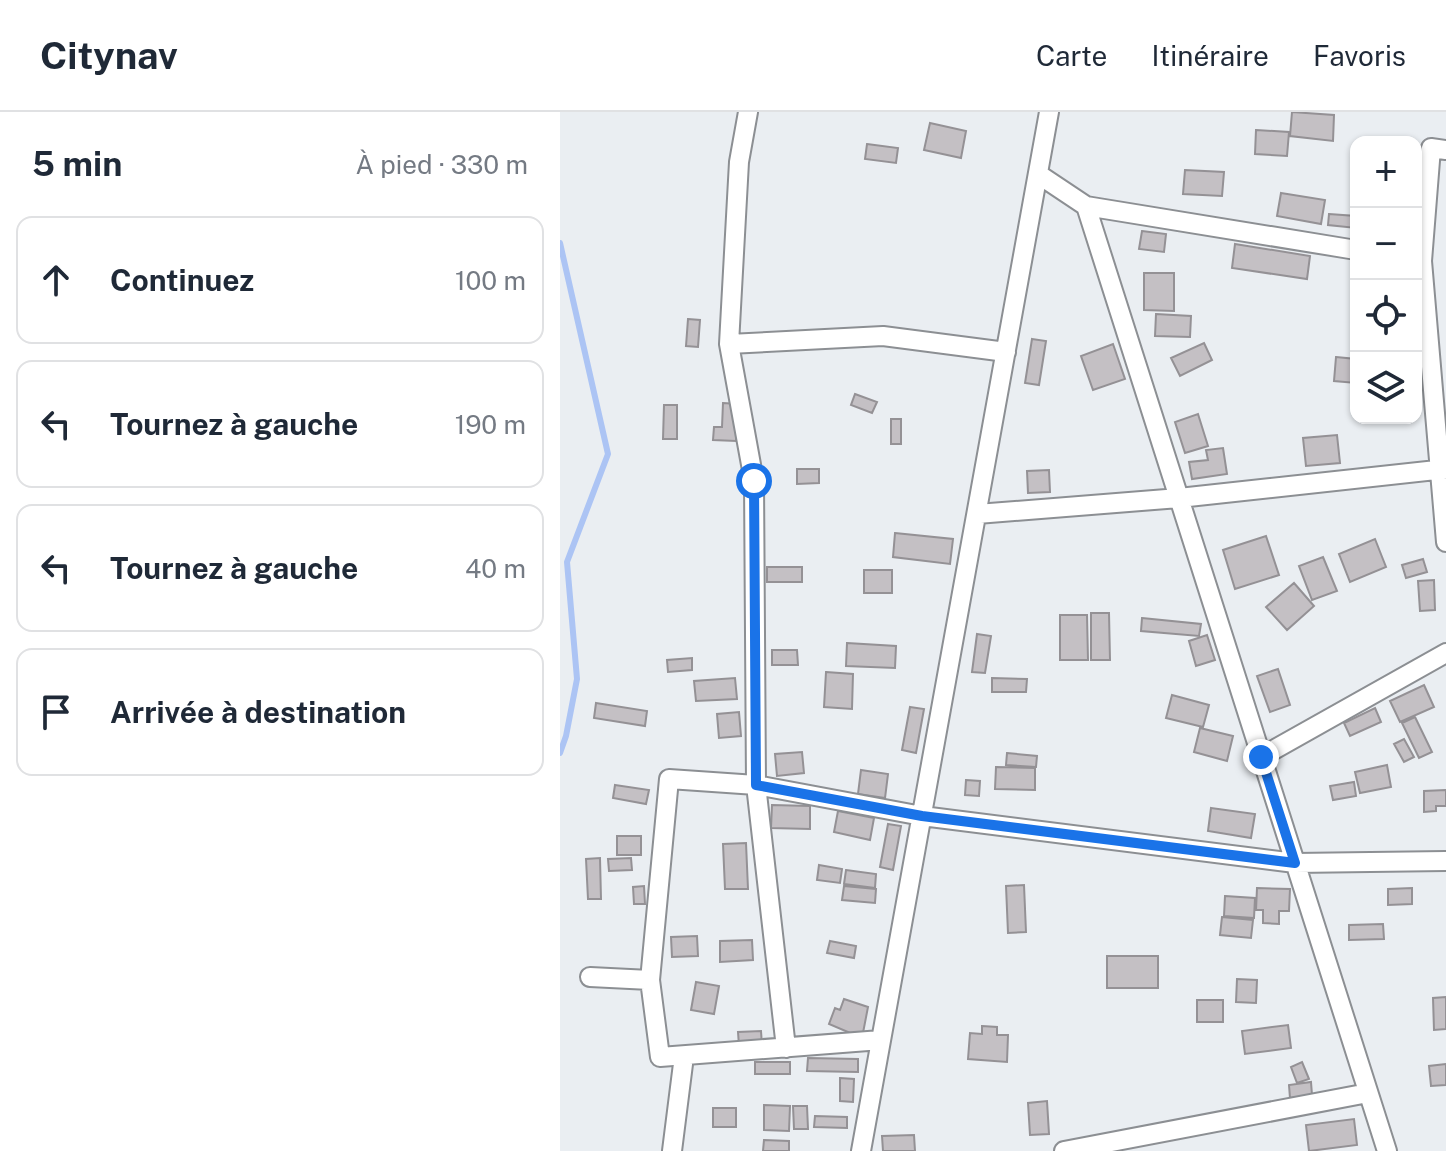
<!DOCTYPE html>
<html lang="fr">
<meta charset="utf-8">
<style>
body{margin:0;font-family:"Public Sans",sans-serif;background:#f2f2f3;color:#1f2937}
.controls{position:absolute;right:24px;top:24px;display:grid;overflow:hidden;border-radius:16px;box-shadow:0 2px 6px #0004}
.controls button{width:72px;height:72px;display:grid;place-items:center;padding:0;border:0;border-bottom:2px solid #e0e1e3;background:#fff;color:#1f2937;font:40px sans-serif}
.stop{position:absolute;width:24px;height:24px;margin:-18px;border:6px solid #1a73e8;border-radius:50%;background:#fff}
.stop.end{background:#1a73e8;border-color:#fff;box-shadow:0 2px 8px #0008}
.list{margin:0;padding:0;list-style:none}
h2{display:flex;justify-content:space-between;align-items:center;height:104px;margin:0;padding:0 32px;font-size:34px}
h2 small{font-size:26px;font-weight:400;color:#747a83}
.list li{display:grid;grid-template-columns:52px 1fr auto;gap:24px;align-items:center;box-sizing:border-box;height:128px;margin:0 16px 16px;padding:0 16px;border:2px solid #e0e1e3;border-radius:16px}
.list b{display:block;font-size:30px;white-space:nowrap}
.list em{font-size:26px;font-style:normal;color:#747a83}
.icon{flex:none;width:44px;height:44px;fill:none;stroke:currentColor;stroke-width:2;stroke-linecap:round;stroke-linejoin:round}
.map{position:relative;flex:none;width:886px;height:1039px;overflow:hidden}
header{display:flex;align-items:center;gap:48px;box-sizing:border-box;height:112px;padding:0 40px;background:#fff;border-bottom:2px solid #e0e1e3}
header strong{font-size:38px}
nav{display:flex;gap:44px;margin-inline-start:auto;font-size:28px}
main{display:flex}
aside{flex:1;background:#fff}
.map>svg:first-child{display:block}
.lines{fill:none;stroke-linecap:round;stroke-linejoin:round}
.stream{stroke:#acc4f4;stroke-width:6}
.building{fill:#c4c0c4;stroke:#949195;stroke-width:2}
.minor-casing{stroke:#8c8f93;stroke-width:22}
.minor{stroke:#fff;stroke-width:18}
.route{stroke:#1a73e8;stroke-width:10}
</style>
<header>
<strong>Citynav</strong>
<nav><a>Carte</a><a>Itinéraire</a><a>Favoris</a></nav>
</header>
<main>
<aside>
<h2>5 min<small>À pied · 330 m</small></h2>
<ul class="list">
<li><svg class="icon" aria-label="ahead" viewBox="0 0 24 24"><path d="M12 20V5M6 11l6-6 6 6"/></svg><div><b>Continuez</b></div><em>100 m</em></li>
<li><svg class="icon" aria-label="left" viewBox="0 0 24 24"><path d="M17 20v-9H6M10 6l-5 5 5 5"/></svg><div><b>Tournez à gauche</b></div><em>190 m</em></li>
<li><svg class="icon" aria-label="left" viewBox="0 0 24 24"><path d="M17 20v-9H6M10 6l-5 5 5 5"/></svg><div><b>Tournez à gauche</b></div><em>40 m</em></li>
<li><svg class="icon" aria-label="arrive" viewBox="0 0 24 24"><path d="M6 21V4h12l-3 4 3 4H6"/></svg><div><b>Arrivée à destination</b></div></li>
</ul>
</aside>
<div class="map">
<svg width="886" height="1039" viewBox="0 0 886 1039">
<rect width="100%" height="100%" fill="#eaeef2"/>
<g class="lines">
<path class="stream" d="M0,131L48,342L7,450L17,567L6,624L0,641"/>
</g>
<path class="building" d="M732,0L774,3L773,29L730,24Z
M370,11L406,19L401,46L364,38Z
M696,18L729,20L727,44L695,42Z
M307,32L338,36L336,51L305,47Z
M625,58L664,60L662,84L623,82Z
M721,81L765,88L761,112L717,104Z
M769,102L796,104V116L768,113Z
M582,119L606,122L604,140L579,137Z
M675,132L750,144L747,167L672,156Z
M584,161H614V199L584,198Z
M596,202L631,204L630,225L595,224Z
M128,207L140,208L138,235L126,234Z
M472,227L486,229L479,273L465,271Z
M644,231L652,248L620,264L611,246Z
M553,232L565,267L533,278L521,244Z
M776,245L796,247V271L774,269Z
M295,282L317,290L312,301L291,293Z
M163,291L178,292L176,329L153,328L154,315H162Z
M104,293H117V327H103Z
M638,302L648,334L625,341L615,310Z
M331,307H341V332H331Z
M777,323L780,351L746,354L743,326Z
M663,336L667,362L632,367L629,350L648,348L646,338Z
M237,357H259V371L237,372Z
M489,358L490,380L468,381L467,359Z
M335,421L393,427L390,452L333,445Z
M706,424L719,463L675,477L663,438Z
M815,427L826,455L790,470L779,442Z
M763,445L777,479L752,488L739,454Z
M863,447L867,460L846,466L842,453Z
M207,455H242V470H207Z
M304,458H332V481H304Z
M874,468L875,498L860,499L858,469Z
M734,471L754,494L727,518L706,495Z
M531,501H549L550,548H531Z
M500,503H527L528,548H500Z
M582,506L641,512L639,524L581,519Z
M417,522L431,524L425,561L412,560Z
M647,523L655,548L636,554L629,529Z
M287,531L336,534L335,556L286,554Z
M212,538H237L238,553H212Z
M132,546V558L108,560L107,548Z
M718,557L730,593L710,600L697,564Z
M266,560L293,562L292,597L264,595Z
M175,566L177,587L136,589L134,569Z
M432,566L467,567L466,580H432Z
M864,573L874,595L840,610L830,589Z
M612,583L649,593L643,615L606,606Z
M36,591L87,599L85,614L34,606Z
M350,595L364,597L356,641L342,638Z
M815,596L821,610L790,624L784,611Z
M179,600L181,624L159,626L157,602Z
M855,605L872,640L859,646L842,611Z
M640,616L673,624L667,649L634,640Z
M844,627L854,645L844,650L834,632Z
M242,640L244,661L217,664L215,642Z
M447,641L477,644L476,655L446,653Z
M827,653L831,675L800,681L795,660Z
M436,655L475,656V678L435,677Z
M301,658L328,662L325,686L298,682Z
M406,668L420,669L419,684L405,683Z
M794,670L796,684L773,688L770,674Z
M55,673L89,678L86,692L53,686Z
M886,678V694H876V699L864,700V679Z
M212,693L250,694V717L211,716Z
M651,696L695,702L691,726L648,719Z
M278,699L314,706L310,728L274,720Z
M328,712L341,714L333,758L320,755Z
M57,724H81V743H57Z
M186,731L188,777H165L163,732Z
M40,746L41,787H28L26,747Z
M71,746L72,758L49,759L48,747Z
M259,753L282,757L280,771L257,768Z
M286,758L316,762L315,776L284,772Z
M464,773L466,820L448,821L446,774Z
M84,774L85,792H74L73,775Z
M284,774L316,777L315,791L282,788Z
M697,776L730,777L729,799H719V812L703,811V798H696Z
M852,776V792L828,793V777Z
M665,784L695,786L694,806L664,804Z
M662,805L693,808L691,826L660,823Z
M823,812L824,827L789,828V813Z
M137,824L138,844L112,845L111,825Z
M192,828L193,848L160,850V829Z
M270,829L296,834L294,846L267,841Z
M547,844H598V876H547Z
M677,867L697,868L696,891L676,890Z
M136,870L159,874L154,902L131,898Z
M886,885V917L874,918L873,886Z
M284,887L308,895L302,926L269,912L275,896L280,898Z
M637,888H663V910H637Z
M728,913L731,936L685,942L682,919Z
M422,914L437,915V923H448L447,950L408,947L410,921L422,922Z
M201,919L202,933L179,934L178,920Z
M248,946L298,947V960L247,959Z
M195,950H230V962H195Z
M742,950L749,967L737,971L731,955Z
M886,952V973L871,974L869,954Z
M280,966L294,967L293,990L280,989Z
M751,970L752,983L730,986L729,973Z
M487,989L489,1022L470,1023L468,991Z
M204,993L230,994L229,1019L204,1018Z
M233,994H247L248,1017H234Z
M153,996H176V1015H153Z
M255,1004L287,1005V1016L254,1015Z
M794,1007L797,1033L749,1039L746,1013Z
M354,1023L355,1039H323L322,1024Z
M204,1028L229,1029V1039H203Z"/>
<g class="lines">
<defs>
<path id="minor" d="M188,0L179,50L169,232L194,369L196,673L226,936
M886,38L871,36L862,149L886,430
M478,62L526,94L796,138
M526,94L827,1039
M169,232L323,224L446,240
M417,402L619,386L886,357
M701,645L886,541
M30,865L90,868L109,667L196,673L362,704L735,751L886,749
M90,868L100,945L321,928
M112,1039L124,944
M301,1039L489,0
M504,1039L808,981"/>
</defs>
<use href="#minor" class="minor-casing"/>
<use href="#minor" class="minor"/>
</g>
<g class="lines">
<path class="route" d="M194,369L196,673L362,704L735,751L701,645"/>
</g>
</svg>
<div class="controls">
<button>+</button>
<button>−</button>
<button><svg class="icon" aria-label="locate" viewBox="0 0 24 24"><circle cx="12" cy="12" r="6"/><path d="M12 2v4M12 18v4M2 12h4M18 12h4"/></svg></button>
<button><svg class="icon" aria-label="layers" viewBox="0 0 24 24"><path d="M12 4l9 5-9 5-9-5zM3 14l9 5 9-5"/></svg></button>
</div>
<div class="stop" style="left:194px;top:369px"></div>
<div class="stop end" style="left:701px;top:645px"></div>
</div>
</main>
